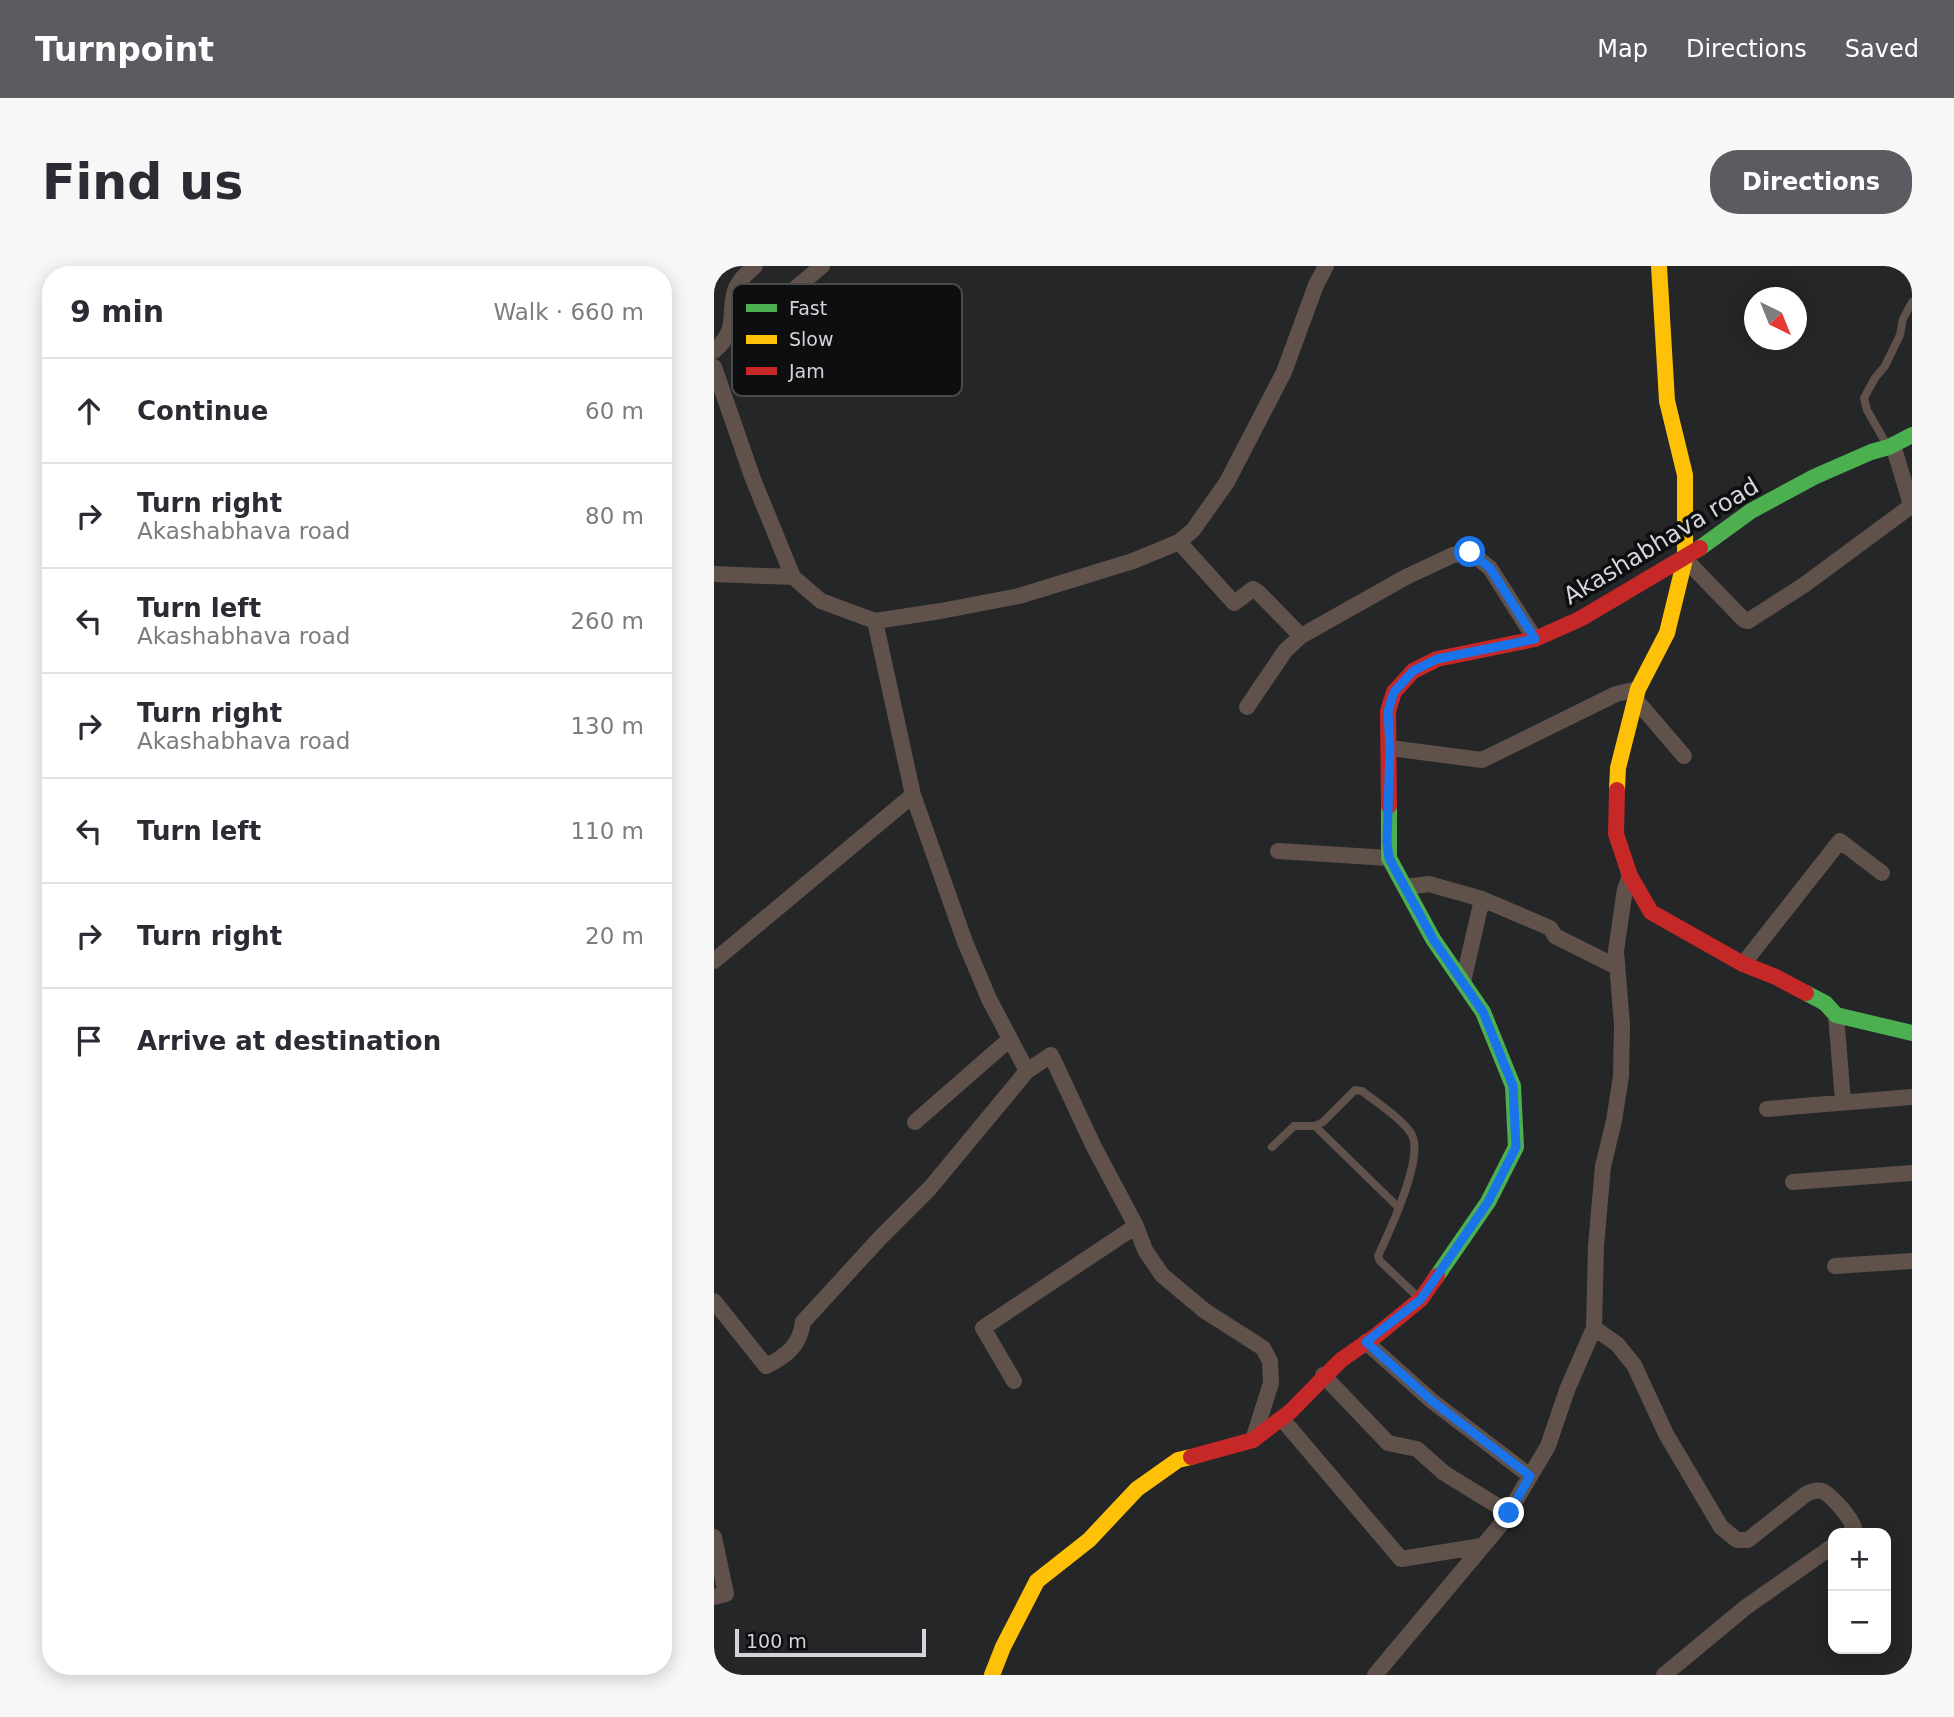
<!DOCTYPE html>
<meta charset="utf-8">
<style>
body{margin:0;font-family:"DejaVu Sans",sans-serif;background:#f7f7f7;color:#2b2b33}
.controls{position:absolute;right:21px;bottom:21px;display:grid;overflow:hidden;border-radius:14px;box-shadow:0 4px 18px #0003}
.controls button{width:63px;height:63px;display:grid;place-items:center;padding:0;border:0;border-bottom:2px solid #e1e1e2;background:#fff;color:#2b2b33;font:35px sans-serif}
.compass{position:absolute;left:1030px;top:21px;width:63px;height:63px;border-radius:50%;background:#fff;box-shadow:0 4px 18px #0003;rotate:137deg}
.scale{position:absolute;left:21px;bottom:18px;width:191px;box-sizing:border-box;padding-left:7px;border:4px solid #d3d5d8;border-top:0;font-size:19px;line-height:24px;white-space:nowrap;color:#d3d5d8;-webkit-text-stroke:5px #0d0e10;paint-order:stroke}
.stop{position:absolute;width:21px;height:21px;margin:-16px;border:5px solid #1a73e8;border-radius:50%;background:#fff}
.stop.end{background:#1a73e8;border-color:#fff;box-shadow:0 2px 7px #0008}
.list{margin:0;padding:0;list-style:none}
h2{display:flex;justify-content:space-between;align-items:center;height:91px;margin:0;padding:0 28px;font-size:30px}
h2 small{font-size:23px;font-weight:400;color:#7c7c81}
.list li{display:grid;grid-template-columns:46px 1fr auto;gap:21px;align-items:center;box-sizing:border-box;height:105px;padding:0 28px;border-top:2px solid #e1e1e2}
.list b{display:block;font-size:26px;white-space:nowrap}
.list p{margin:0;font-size:23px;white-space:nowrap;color:#7c7c81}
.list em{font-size:23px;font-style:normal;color:#7c7c81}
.icon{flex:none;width:38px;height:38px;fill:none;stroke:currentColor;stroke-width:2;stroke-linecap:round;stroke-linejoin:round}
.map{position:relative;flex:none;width:1198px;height:1409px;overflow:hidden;border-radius:28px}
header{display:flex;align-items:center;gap:42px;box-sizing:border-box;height:98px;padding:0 35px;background:#5b5c61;color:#fff}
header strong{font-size:33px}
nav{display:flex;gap:38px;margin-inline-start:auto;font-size:24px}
.intro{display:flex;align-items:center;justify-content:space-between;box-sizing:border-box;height:168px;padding:0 42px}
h1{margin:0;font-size:49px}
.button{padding:18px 32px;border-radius:28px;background:#5b5c61;color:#fff;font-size:24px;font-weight:700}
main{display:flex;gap:42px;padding:0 42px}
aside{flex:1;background:#fff;border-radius:28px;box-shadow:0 4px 18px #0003}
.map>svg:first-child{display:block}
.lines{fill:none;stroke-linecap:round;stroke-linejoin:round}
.lane{stroke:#60524b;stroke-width:8}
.street{stroke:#60524b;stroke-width:16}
.fast{stroke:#4caf50;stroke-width:16}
.slow{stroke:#ffc107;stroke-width:16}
.jam{stroke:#c62828;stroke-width:16}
.route{stroke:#1a73e8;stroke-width:9}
.labels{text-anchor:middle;stroke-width:7;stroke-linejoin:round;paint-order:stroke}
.street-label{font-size:24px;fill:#d3d5d8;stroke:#0d0e10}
.key{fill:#0d0e10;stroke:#484a4c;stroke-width:2}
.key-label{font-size:19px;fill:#d3d5d8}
</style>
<header>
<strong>Turnpoint</strong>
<nav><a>Map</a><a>Directions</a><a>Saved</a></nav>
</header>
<div class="intro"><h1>Find us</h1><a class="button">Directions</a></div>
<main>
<aside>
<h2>9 min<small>Walk · 660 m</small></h2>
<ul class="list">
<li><svg class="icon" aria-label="ahead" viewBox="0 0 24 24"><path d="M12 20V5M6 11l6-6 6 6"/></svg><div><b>Continue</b></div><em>60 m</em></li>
<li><svg class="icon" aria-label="right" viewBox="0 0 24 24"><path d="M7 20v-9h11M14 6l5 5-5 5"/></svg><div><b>Turn right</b><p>Akashabhava road</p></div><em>80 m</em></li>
<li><svg class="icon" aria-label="left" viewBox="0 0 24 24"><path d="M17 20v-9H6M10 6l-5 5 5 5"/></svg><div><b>Turn left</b><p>Akashabhava road</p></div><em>260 m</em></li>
<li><svg class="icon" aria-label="right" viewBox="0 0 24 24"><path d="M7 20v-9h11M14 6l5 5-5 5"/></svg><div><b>Turn right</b><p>Akashabhava road</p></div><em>130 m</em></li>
<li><svg class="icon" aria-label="left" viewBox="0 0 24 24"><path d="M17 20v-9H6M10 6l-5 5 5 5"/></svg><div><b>Turn left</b></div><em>110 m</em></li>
<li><svg class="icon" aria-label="right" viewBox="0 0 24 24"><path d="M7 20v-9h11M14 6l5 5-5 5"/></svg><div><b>Turn right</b></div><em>20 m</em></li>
<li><svg class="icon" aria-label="arrive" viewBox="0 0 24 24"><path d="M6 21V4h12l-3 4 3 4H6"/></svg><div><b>Arrive at destination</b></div></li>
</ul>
</aside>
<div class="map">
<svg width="1198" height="1409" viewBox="0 0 1198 1409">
<rect width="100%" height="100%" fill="#242628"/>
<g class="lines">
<path class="lane" d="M1173,179L1153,144L1150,132L1161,112L1171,100L1186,69L1189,53L1198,36
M601,860L685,942
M558,881L580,860H601L609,856L641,824L648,825C662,836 691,855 698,869C710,893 675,966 664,990L666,995L706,1033"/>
<path class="street" d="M19,60L30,61L45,53L108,0
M0,85C23,65 15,53 20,28C23,15 32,8 41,0
M0,101L39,213L79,311L107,335L161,355L227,345L305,330L419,295L465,276L479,264L513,216L570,106L602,19L612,0
M1179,179L1198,242
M465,276L520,337L539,323L544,326L587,370
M971,293L1030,354L1034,355L1090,319L1197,240
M0,308L79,311
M922,434L970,490
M533,441L571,385L587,370L692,311L739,289L756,286L776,302L821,373
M676,482L768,494L902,428L924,423
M199,529L251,676L275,733L313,805L337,789L380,881L422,960L431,984L448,1009L491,1045L549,1082L556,1095L557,1117L539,1174
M564,585L675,592
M691,621L715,618L768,633L836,662L841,670L903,701
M0,695L199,529L161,355
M1029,698L1126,575L1168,607
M749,716L768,633
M1122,749L1129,835
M1053,843L1198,831
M201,856L296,773
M1079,916L1198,907
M1121,1000L1198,995
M0,1035L52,1100C73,1090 86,1079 89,1056L166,972L216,922L313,805
M880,1062L903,1078L920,1099L952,1168L1007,1261L1023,1274H1034L1092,1228C1098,1225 1104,1223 1110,1226C1120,1232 1137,1252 1140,1262L1136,1267
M652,1076L718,1135L816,1210
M609,1109L674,1177L703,1183L730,1207L795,1247
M300,1115L269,1062L422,960
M568,1153L687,1293L768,1280
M0,1271L12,1328L0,1331
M661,1409L789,1256L834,1180L853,1124L880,1062L882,980L889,900L900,855L907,810L908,759L902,685L911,623L916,610
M950,1409L1032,1341L1119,1280"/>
<path class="fast" d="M986,282L1037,245L1100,211L1157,186L1175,181L1198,169
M675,540V592L719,673L769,746L799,820L802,881L774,936L723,1010
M1092,727L1111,737L1122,749L1198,767"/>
<path class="slow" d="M903,524L904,502L924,423L953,367L971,293V209L953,135L945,0
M278,1409L289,1381L323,1315L375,1274L423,1223L464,1194L477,1191"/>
<path class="jam" d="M903,524L902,568L916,610L937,646L1029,698L1062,711L1092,727
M675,540L674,445L680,426L699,405L723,393L821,373L866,353L986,282
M477,1191L539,1174L577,1145L627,1094L663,1069L707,1033L723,1010"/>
</g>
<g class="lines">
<path class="route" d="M756,286L776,302L821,373L723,393L699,405L680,426L674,445L676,482L673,576L675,592L719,673L769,746L799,820L802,881L774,936L707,1033L652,1076L718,1135L816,1210L795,1247"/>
</g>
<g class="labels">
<g class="street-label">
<text transform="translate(947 275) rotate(-31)" y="8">Akashabhava road</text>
</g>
</g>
<rect x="18" y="18" width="230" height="112" rx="10" class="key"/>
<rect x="32" y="38" width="31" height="8" fill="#4caf50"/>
<rect x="32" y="69" width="31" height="9" fill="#ffc107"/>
<rect x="32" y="101" width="31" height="8" fill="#c62828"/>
<g class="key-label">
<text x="75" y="49">Fast</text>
<text x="75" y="80">Slow</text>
<text x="75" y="112">Jam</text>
</g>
</svg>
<div class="controls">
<button>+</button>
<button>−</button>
</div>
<svg class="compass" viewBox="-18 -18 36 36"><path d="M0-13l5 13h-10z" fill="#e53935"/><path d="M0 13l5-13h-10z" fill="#7c7c81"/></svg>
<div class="scale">100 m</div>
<div class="stop" style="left:756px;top:286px"></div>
<div class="stop end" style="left:795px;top:1247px"></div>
</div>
</main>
